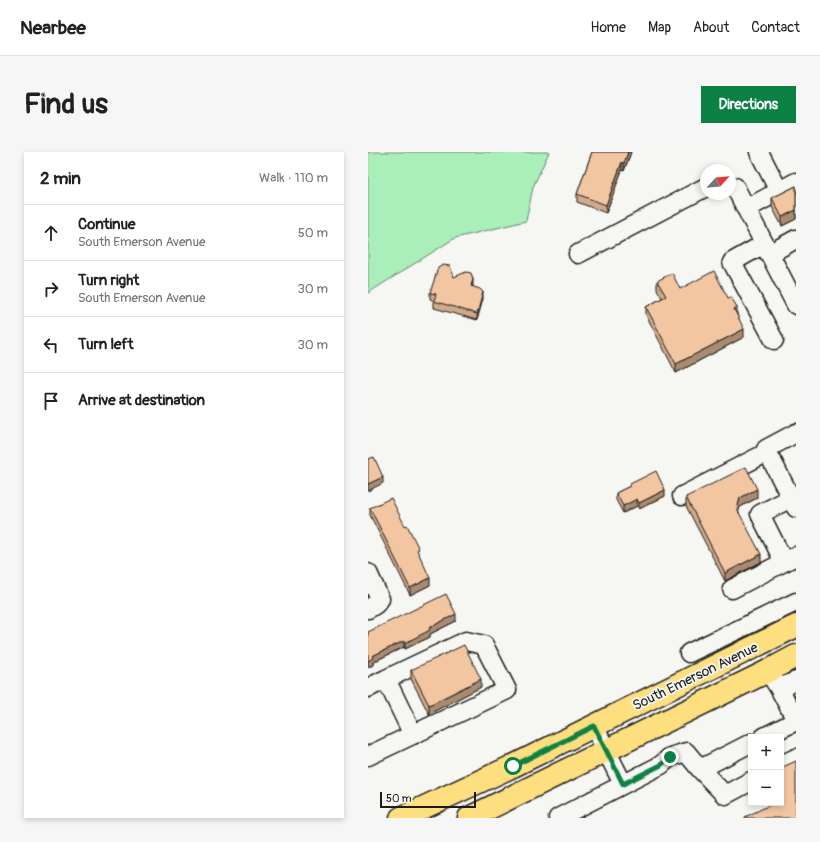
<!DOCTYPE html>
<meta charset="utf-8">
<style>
body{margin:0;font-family:Pangolin,sans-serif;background:#f6f6f6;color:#202124}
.controls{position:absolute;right:12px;bottom:12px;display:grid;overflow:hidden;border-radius:0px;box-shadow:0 2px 6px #0003}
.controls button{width:36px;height:36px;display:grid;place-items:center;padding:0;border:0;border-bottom:1px solid #e0e0e0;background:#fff;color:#202124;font:20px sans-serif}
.compass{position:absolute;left:332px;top:12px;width:36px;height:36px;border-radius:50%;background:#fff;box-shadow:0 2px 6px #0003;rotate:64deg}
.scale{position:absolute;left:12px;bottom:10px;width:96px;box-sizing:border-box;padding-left:4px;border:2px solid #1c1c1c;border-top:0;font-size:11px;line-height:14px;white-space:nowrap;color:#1c1c1c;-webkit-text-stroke:3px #f6f6f2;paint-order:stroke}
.stop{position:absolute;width:12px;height:12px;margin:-9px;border:3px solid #0b8043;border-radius:50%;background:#fff}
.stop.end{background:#0b8043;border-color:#fff;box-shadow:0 1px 4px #0008}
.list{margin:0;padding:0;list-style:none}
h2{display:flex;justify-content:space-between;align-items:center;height:52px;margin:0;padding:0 16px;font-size:17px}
h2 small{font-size:13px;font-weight:400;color:#757577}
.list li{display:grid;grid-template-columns:26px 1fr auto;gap:12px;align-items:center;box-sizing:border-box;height:56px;padding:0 16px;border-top:1px solid #e0e0e0}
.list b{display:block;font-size:15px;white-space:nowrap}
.list p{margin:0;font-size:13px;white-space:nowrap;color:#757577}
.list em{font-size:13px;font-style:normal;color:#757577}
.icon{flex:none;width:22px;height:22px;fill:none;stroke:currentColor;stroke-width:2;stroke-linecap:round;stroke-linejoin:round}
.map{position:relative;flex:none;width:428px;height:666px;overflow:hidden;border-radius:0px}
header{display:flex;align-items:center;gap:24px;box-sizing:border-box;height:56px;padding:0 20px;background:#fff;border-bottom:1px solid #e0e0e0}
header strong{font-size:19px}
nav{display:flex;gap:22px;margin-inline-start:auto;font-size:14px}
.intro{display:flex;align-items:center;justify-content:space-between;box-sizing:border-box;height:96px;padding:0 24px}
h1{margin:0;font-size:28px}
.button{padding:10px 18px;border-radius:0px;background:#0b8043;color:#fff;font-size:14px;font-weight:700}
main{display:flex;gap:24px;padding:0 24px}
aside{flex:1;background:#fff;border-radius:0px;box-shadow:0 2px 6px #0003}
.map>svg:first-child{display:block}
.green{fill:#aaefba;stroke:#63866b}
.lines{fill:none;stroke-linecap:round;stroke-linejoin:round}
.minor-casing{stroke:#1c1c1c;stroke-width:21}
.major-casing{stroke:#1c1c1c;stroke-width:25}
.minor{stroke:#f6f6f2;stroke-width:18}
.major{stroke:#fedf80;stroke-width:22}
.wall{fill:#d1aa8b;stroke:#1c1c1c}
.shaded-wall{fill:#aa8b71;stroke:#1c1c1c}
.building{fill:#f3c6a2;stroke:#1c1c1c}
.route{stroke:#0b8043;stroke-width:5}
.labels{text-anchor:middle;stroke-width:3.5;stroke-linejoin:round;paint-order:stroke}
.street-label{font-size:14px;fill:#1c1c1c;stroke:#f6f6f2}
</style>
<header>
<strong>Nearbee</strong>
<nav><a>Home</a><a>Map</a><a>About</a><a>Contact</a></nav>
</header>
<div class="intro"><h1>Find us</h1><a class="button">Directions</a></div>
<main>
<aside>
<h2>2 min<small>Walk · 110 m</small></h2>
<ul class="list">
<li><svg class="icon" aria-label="ahead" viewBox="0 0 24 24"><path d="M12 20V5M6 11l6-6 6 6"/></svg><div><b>Continue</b><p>South Emerson Avenue</p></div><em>50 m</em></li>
<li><svg class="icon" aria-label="right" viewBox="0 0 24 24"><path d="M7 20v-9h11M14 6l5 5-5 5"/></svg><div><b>Turn right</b><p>South Emerson Avenue</p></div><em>30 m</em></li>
<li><svg class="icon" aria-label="left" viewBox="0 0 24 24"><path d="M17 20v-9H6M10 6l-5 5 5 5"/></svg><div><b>Turn left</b></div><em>30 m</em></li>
<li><svg class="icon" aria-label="arrive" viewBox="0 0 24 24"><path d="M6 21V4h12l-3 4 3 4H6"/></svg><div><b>Arrive at destination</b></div></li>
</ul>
</aside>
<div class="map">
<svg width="428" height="666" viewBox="0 0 428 666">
<rect width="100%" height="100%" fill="#f6f6f2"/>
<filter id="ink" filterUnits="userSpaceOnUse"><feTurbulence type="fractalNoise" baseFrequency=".025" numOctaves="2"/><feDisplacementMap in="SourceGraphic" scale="8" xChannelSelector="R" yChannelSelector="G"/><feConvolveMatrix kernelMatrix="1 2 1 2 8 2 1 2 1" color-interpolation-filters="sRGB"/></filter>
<g filter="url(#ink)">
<path class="green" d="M0,0H181L165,35L158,69L87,86L0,141Z"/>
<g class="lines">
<defs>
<path id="minor" d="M391,0L411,39
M362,34L367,35L428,153
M378,57L428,30
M396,92L364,110L406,188
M210,102L338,35
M401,102L428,87
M428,281L398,297L428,356
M314,344L400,300
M423,346L392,362L416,410L428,404
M0,421L12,447L8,452L0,457
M364,437L416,410
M321,501L428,450
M400,519L411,536L428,529
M0,536L18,527
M411,536L428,568
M226,574L255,632
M396,585L428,569
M383,591L332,617L357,643L383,629
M0,604L139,538L116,493L98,489L18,527L45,583
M413,613L428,606
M190,666L293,613L302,605L318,600L332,617"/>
<path id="major" d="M33,666L145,614L428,474
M101,666L400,519L428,504"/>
</defs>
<use href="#minor" class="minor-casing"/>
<use href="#major" class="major-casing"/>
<use href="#minor" class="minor"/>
<use href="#major" class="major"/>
</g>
<path class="wall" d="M224,0H263L256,19L254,18L238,61L209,50V42Z
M428,34V67L414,74L404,55V46Z
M86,125L105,133V135L115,147L109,168L66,156V149L62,147V141Z
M289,129L312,137L369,162L376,185L308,221L278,163V155L294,146L289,137Z
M262,332L297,344L271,357L269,354L255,361L248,348V341L262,334Z
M318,345L389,346L372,355L370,360L393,410L357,429L318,354Z
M2,356L51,403L62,433L42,443L2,363Z
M88,469L62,482V485L37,497L36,495L5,510V513L0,515V480Z
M43,518L113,535L61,562L43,527Z"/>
<path class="shaded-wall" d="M260,0H263L256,19V11Z
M254,10V18L238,61V53Z
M428,58V67L414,74V65Z
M105,127V133L103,141V134Z
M115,140V147L109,168V162Z
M369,155V164L366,157Z
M376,177V185L308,221V212Z
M15,325V331L0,339V332Z
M389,337V346L372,355L369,365V357L372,346Z
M297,338V344L271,357V351Z
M269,347V354L255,361V354Z
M393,402V410L357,429V421Z
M62,426V433L42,443V436Z
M88,462V469L62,482V485L37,497V491L61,476Z
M36,489V495L5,510V513L0,515V509L4,504Z
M113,527V535L61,562V553Z"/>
<path class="building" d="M224,0H260L256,11L254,10L238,53L209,42Z
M428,34V58L414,65L404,46Z
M75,113L82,114L86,125L98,120L103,121L105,127L103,134L112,137L115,140L109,162L66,149L68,142L62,141L70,116Z
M346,119L360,146L363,145L369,155L366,157L376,177L308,212L278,155L298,144L289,129L304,121L312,137Z
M6,305L15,325L0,332V307Z
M378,315L389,337L372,346L369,357L393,402L357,421L318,345Z
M288,319L297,338L271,351L269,347L255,354L248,341L262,334V332Z
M23,346L37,374L39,373L51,397L49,398L62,426L42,436L2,356Z
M78,442L88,462L61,476L62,478L37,491L36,489L4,504L5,506L0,509V480Z
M96,493L113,527L61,553L43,518Z
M428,609V666H377V665L406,651H413V615L417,614Z"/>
</g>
<g class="lines" filter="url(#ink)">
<path class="route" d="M145,614L226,574L255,632L293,613L302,605"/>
</g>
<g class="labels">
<g class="street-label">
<text transform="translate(327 524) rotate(-26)" y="5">South Emerson Avenue</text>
</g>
</g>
</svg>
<div class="controls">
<button>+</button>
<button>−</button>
</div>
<svg class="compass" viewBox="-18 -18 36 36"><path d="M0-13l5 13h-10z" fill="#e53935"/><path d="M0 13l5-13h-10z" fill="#757577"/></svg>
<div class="scale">50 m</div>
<div class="stop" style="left:145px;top:614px"></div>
<div class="stop end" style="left:302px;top:605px"></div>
</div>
</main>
